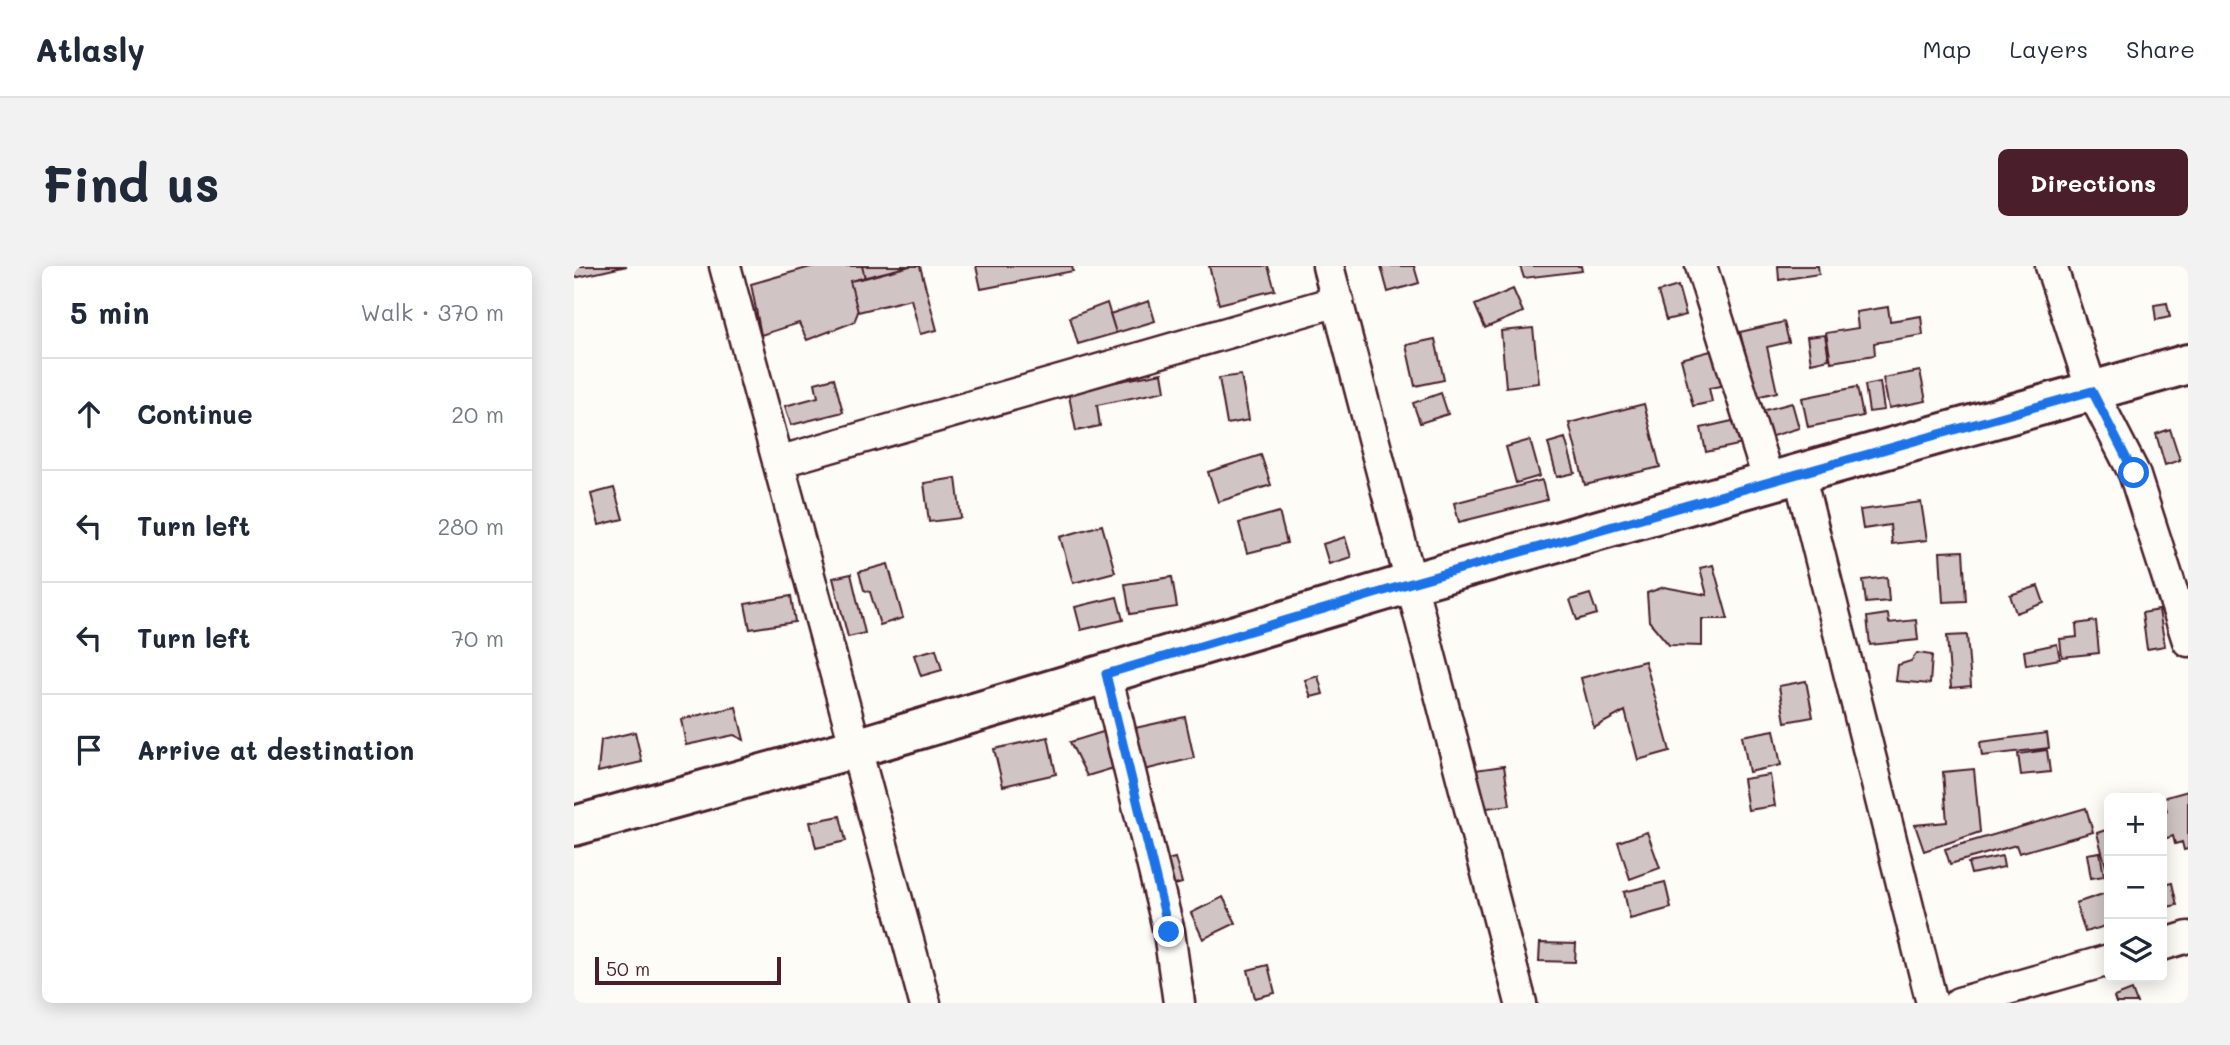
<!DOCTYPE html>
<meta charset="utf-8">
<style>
body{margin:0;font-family:Mali,sans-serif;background:#f2f2f3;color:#1f2937}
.controls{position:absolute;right:21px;bottom:21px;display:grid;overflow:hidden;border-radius:10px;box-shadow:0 4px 18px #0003}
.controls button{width:63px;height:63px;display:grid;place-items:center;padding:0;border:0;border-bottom:2px solid #e0e1e3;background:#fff;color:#1f2937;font:35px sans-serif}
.scale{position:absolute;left:21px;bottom:18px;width:186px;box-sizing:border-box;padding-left:7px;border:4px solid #4a1f2b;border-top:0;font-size:19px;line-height:24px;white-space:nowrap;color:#4a1f2b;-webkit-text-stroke:5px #fdfcf7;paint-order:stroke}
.stop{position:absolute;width:21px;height:21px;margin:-16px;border:5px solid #1a73e8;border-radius:50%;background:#fff}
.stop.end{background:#1a73e8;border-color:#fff;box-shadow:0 2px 7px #0008}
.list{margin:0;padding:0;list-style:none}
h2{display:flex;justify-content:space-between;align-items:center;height:91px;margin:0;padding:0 28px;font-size:30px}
h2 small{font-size:23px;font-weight:400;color:#747a83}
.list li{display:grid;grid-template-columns:46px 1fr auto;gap:21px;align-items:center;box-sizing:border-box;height:112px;padding:0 28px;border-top:2px solid #e0e1e3}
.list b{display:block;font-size:26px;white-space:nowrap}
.list em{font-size:23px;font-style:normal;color:#747a83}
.icon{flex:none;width:38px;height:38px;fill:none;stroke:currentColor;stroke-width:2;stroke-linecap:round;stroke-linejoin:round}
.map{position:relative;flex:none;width:1614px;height:737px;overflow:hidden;border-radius:10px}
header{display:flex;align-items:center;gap:42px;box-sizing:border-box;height:98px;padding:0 35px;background:#fff;border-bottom:2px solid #e0e1e3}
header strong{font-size:33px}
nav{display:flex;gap:38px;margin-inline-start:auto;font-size:24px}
.intro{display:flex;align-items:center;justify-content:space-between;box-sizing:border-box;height:168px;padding:0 42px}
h1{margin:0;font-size:49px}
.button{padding:18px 32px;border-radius:10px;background:#4a1f2b;color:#fff;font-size:24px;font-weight:700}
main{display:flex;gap:42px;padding:0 42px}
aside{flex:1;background:#fff;border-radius:10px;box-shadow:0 4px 18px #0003}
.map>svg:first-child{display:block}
.building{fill:#d0c5c4;stroke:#4a1f2b;stroke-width:2}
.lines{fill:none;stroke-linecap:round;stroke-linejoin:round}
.minor-casing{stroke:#4a1f2b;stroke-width:35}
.secondary-casing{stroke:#4a1f2b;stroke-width:44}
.minor{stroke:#fdfcf7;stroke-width:30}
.secondary{stroke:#fdfcf7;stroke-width:38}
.route{stroke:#1a73e8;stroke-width:9}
</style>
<header>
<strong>Atlasly</strong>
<nav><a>Map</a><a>Layers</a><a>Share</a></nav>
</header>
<div class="intro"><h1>Find us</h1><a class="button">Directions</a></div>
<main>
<aside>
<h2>5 min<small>Walk · 370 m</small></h2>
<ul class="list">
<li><svg class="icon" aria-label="ahead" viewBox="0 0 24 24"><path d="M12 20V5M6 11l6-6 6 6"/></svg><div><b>Continue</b></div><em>20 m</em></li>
<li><svg class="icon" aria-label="left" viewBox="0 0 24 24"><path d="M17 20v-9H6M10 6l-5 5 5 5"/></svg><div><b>Turn left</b></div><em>280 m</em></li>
<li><svg class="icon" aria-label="left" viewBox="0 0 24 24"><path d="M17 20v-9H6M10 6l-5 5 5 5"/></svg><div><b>Turn left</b></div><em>70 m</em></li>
<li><svg class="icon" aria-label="arrive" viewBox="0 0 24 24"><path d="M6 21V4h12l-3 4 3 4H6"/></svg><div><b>Arrive at destination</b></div></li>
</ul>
</aside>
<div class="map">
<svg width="1614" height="737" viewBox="0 0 1614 737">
<rect width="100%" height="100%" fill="#fdfcf7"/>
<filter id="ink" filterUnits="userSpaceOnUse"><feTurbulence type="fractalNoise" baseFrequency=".0143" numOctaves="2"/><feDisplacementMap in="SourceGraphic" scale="14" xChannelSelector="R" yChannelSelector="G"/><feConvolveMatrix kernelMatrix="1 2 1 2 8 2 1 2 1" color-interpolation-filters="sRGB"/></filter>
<g filter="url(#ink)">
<path class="building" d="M0,0H53L0,12Z
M240,0H288L291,12L276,15L284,46L280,56L233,74L225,57L187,69L177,18Z
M288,0H336L291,12Z
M336,0H346L363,64L346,68L337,33L284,46L276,15Z
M402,0H498L499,5L407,23Z
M635,0H694L701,24L645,38Z
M807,0H840L845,17L814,26Z
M946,0H1007L1008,5L950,12Z
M1204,0H1244L1245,8L1205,14Z
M1104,20L1112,49L1092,54L1084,26Z
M939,23L949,46L911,62L901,39Z
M575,35L581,55L542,67L536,48Z
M533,37L542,67L504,78L496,51Z
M1593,37L1596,51L1582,54L1580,39Z
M1314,41L1316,55L1347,50L1349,69L1300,77L1301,89L1257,96L1252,67L1284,62L1282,46Z
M1210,56L1215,76L1193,81L1203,126L1182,131L1166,66Z
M959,62L965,117L932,121L927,65Z
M1251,69L1255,93L1237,97L1233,71Z
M861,73L870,114L841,120L832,79Z
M1148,82L1158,118L1135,122L1138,136L1119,140L1107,93Z
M1346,105L1352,135L1315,142L1309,112Z
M588,107L591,125L523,139L526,160L502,165L494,125Z
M667,109L675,154L653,158L645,112Z
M260,112L269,146L217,159L211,140L244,131L241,117Z
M1306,116L1310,144L1295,146L1291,119Z
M1283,121L1289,150L1234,161L1228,132Z
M867,127L874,148L846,157L839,137Z
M1218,137L1225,162L1195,171L1188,145Z
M1070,138L1086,201L1011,219L995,157Z
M1167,153L1173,177L1132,186L1127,162Z
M1596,163L1606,194L1591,199L1582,168Z
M991,172L1001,207L983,211L974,177Z
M956,174L966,210L942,217L932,181Z
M687,189L697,219L644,236L634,206Z
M382,212L387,252L355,256L350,217Z
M968,214L973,234L885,256L880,237Z
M40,222L49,253L25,259L17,228Z
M1347,236L1353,274L1318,278L1316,259L1289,263L1286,244Z
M705,246L713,277L673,287L665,257Z
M528,259L541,306L499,317L486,271Z
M771,271L777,291L755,298L749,278Z
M1389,285L1392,335L1369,336L1366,286Z
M314,298L329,352L306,359L296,326L290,324L285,306Z
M1139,299L1154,353H1128V380L1095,379L1075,355L1073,327L1090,321L1133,329L1126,302Z
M277,308L291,367L274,371L259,312Z
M598,311L603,341L556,348L551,318Z
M1313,311L1315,335L1292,337L1289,314Z
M1464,320L1470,337L1442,347L1436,329Z
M1016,328L1023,348L1003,354L996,334Z
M217,330L221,356L176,363L171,338Z
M543,331L549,354L507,364L501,341Z
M1585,344L1591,380L1573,383L1568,347Z
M1314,348L1315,357L1342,354L1344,374L1296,379L1293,351Z
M1522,355L1525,387L1488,391L1486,373L1503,371L1502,358Z
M1393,369L1397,420L1377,422L1373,370Z
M1483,378L1486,393L1452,399L1450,385Z
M362,383L368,404L347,410L340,389Z
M1343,387L1358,389L1356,418L1322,415L1324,399L1337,395Z
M1071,395L1096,485L1064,494L1051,445L1020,462L1007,412Z
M744,410L749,428L737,431L731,414Z
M1232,415L1239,451L1211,456L1205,420Z
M162,441L170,474L160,469L112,479L107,453Z
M611,451L620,492L570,504L561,462Z
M1200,464L1207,499L1175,506L1168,470Z
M532,465L543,501L513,510L496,476Z
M61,466L68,496L24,506L27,474Z
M1473,467L1475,482L1408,490L1406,476Z
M474,471L482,508L429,520L420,483Z
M1473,484L1476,506L1447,509L1444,488Z
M930,500L936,539L906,543L901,504Z
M1400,503L1406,566L1350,585L1341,559L1373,556L1369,506Z
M1196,509L1201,540L1174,544L1169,513Z
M1614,525V583L1610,584L1608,576L1601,578L1599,570L1590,573L1588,546L1593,545L1589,532Z
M1512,542L1519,566L1445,587L1442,579L1376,598L1371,583Z
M266,550L272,575L242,582L236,556Z
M1535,563V605H1533L1523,567Z
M1073,566L1086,602L1056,613L1044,576Z
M1526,586L1530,610L1517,612L1513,588Z
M1428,590L1430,601L1397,608L1394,597Z
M601,592L608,617L587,623L580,597Z
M1091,616L1097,642L1056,653L1050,626Z
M1598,617L1603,639L1588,642V619Z
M1535,626V659L1511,666L1502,637Z
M649,631L662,657L629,673L617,647Z
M966,677L1002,678L1001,696L965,695Z
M694,699L701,727L681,732L674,704Z
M1558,724L1563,737H1542L1540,731Z"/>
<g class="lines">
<defs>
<path id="minor" d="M151,0L351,737
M754,0L947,737
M1127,0L1195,216
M1477,0L1518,125L1560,207L1614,375
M204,196L764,35
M1225,207L1358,737
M532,408L595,666L605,737
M1588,679L1614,671
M1385,737L1535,694"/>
<path id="secondary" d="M0,560L282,482L837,317L1614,98"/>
</defs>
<use href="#minor" class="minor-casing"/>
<use href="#secondary" class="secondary-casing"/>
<use href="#minor" class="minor"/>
<use href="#secondary" class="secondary"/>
</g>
</g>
<g class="lines" filter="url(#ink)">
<path class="route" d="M595,666L532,408L837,317L1518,125L1560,207"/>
</g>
</svg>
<div class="controls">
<button>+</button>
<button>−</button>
<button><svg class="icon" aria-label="layers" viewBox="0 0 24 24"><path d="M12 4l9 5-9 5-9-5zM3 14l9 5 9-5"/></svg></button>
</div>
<div class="scale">50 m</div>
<div class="stop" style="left:1560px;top:207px"></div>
<div class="stop end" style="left:595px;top:666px"></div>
</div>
</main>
